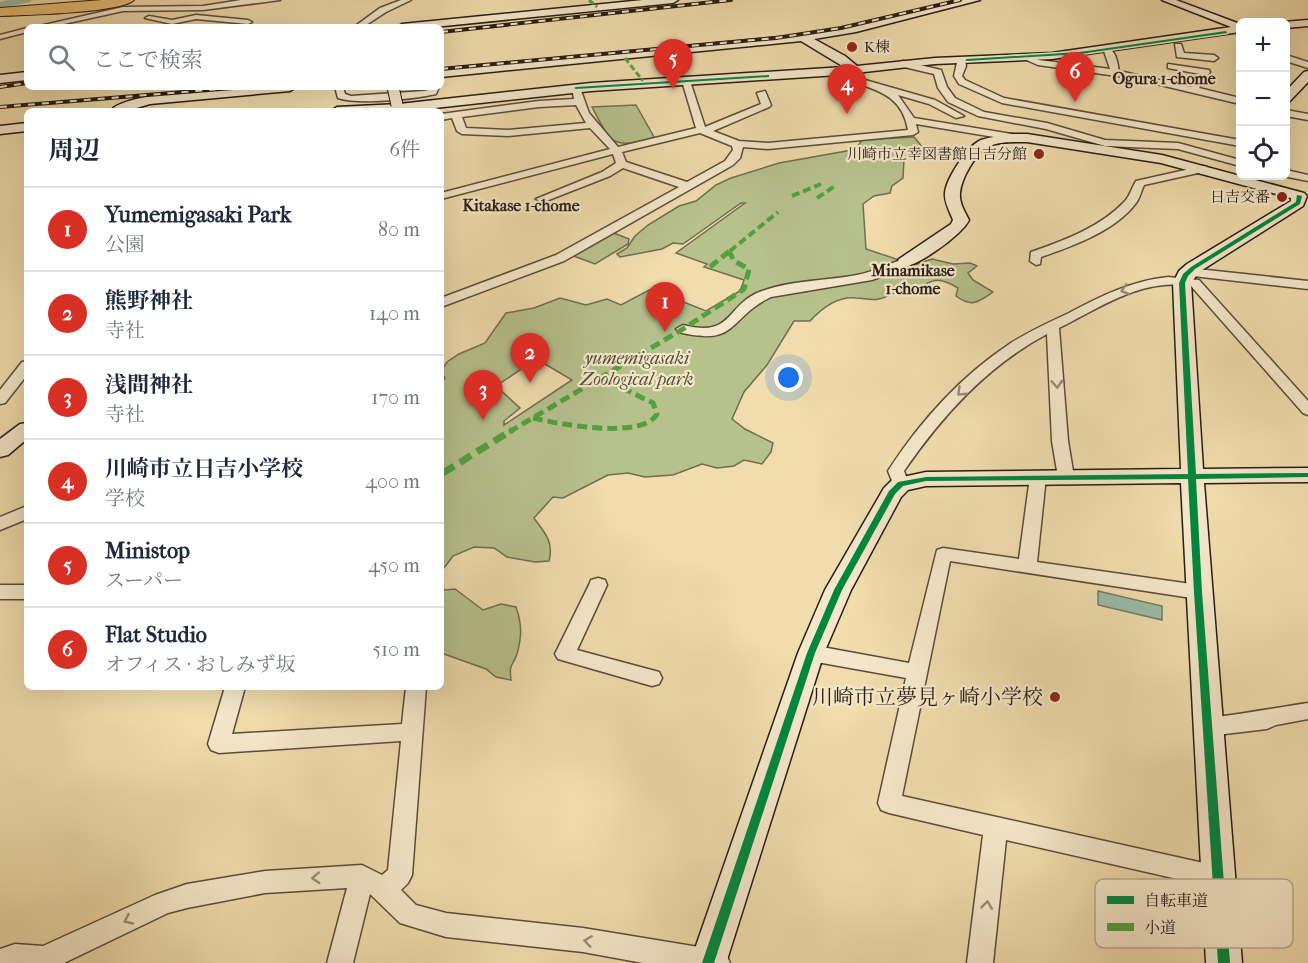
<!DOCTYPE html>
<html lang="ja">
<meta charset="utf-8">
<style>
body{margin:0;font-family:"IM FELL French Canon","Noto Serif JP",serif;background:#f2f2f3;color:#1f2937}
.controls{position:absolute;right:18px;top:18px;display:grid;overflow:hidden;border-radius:9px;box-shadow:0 6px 24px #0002}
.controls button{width:54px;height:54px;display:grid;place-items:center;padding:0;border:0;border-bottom:2px solid #e0e1e3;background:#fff;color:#1f2937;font:30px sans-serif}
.you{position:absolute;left:789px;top:378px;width:21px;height:21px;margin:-15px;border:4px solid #fff;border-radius:50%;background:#1a73e8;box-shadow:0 0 0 9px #1a73e833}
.badge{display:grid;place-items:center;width:39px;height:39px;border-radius:50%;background:#d93025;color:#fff;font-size:20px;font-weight:700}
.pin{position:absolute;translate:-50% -50px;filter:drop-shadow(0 2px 3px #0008)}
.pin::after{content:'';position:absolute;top:32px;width:21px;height:18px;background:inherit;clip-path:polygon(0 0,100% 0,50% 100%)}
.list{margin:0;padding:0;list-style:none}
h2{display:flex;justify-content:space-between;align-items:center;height:78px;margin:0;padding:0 24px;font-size:26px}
h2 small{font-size:20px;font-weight:400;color:#747a83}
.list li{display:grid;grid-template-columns:39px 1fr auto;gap:18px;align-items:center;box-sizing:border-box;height:84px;padding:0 24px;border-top:2px solid #e0e1e3}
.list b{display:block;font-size:22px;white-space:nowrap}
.list p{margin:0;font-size:20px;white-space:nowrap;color:#747a83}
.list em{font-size:20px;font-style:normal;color:#747a83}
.icon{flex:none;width:33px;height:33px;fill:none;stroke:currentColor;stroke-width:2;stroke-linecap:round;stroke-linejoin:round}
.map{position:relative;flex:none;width:1308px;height:963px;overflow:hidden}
.search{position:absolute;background:#fff;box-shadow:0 6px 24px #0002;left:24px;top:24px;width:420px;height:66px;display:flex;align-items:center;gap:15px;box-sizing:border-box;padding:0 21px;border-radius:9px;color:#747a83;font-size:22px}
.panel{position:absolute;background:#fff;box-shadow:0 6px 24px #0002;left:24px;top:108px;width:420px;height:582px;border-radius:9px}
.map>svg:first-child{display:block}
.green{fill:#b7c18c;stroke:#706e50;stroke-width:1.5;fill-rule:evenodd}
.water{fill:#9bbca7;stroke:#6d7c6c;stroke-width:1.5}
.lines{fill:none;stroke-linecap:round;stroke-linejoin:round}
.river{fill:#9bbca7;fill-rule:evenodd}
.street-casing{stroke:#5a4c3a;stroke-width:3}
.secondary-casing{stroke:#281c13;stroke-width:3}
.highway-casing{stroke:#281c13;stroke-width:2}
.street{fill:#f5e8ca;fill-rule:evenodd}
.secondary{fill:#f5e8ca;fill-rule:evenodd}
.highway{fill:#e8be76;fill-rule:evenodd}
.rail-casing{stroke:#281c13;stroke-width:4}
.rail{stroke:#f5e8ca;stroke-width:2;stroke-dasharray:7;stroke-linecap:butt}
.secondary-bridge-casing{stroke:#281c13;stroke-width:13;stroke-linecap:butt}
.secondary-bridge{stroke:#f5e8ca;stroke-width:11}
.quiet-far3{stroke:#51a13f;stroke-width:3;stroke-dasharray:6 3;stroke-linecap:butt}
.quiet-far2{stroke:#51a13f;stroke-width:4;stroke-dasharray:8 4;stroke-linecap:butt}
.quiet-far1{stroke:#51a13f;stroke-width:5;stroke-dasharray:10 5;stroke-linecap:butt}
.quiet{stroke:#51a13f;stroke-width:7;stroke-dasharray:13 7;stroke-linecap:butt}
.cycleway-casing{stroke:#f5e8ca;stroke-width:3}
.cycleway{fill:#00873e;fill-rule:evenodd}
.oneway{stroke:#998c78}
.poi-dot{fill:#8f2418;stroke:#f5e8ca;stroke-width:2}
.labels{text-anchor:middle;stroke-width:4.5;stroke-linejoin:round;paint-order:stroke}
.far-poi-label{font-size:15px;fill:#281c13;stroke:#f5e8ca;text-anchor:end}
.far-neighbourhood-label{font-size:16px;font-weight:bold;fill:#281c13;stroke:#f5e8ca}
.park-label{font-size:18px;font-style:italic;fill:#534e37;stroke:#f5e8ca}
.near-poi-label{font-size:21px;fill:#281c13;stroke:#f5e8ca;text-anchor:end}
.key{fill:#f5e8ca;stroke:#b8ab93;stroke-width:1.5}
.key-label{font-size:16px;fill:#281c13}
</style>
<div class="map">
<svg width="1308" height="963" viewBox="0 0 1308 963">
<rect width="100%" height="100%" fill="#f0dcad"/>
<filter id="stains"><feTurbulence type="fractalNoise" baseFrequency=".00333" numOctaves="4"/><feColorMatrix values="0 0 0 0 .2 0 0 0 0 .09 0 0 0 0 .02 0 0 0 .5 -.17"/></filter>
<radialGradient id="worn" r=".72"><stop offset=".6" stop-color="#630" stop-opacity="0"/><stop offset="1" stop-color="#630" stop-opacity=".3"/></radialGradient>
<path class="green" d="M636,105L654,137L653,139C611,148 612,145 592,107Z
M914,137L924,149L923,154L904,159L903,178L892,186L890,193L874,196L863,204L866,249L914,265L932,259L953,264L970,263L977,266L968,273L973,280L993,292C978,302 972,308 956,296L958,288C935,274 930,281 910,294C892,288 894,296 879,299C872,301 863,298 856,298C838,296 821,309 810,321H794L767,365L744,392L732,419L745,429L773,443L771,452L762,464L744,460L734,466L717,468L702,464L673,475L645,477L628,473L608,475L563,498L553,497L534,518C545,533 554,542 549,561L535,562L507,557L494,548L474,547L453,556L441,572V383L445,378L441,371L447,362L459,354L485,343L506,313L534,308L560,298L586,305L607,299L621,305L651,289L706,311L740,291L744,280L704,267L707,264L676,253L745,203H741L683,244L673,243L662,249L620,257L617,254L627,248L635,236L648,225L679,206L696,201L716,185L731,178L779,163L852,150L858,146L862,140ZM545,364L572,380L504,425V421L520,408L496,386L523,368Z
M611,232L629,239L628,244L595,264L571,255Z
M441,585L445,590L455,589L483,610L501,604L516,607C522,624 522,636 517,654C512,668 509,662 511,680L496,677L486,669L441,653Z"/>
<path class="water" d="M1098,591L1162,606V620L1098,605Z"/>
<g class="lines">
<path class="river" d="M8,0H32L30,2L0,8V2Z"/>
<defs>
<path id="street" d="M241,0H280L203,10L123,11L50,27H35L123,7L203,6Z
M401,0H411L386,12L363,27H354L380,8Z
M196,15L248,20L252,22L248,24L196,19L172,24L145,18L149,16L172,20Z
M27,28V32L0,39V35Z
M1175,44H1181L1184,53L1214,55L1218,58L1214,61L1177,57Z
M1103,48C1116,47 1117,61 1119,71L1191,87L1200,74L1168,68V64L1209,70L1210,72L1199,88L1240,98V104L1131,78L1038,65L1022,58L1026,55L1039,60L1110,69Z
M1286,55L1308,62V68L1286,61Z
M958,58L965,60L966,66L962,76L965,80L1004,98L1240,140V146L1002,103L959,84L954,76Z
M903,61L941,70L947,87L955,98L984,112L1047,123L1105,140L1178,143L1240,160V166L1178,149L1105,146L1046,129L978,116L948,102L938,88L934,74L900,66V62Z
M854,66L857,67L865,80L935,100L964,116L956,118L929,104L898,95L914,118L1018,135L1023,138L1018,141L916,124L918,132L913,135L768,149L743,147L740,158L733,165L564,261L441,307V298L556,255L679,187L623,168L610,176L546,201L542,202L536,199L602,172L616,163L613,154L441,199V193L610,149L590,128L508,136L462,134L457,131L452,118L441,120V114L539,101L574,99L572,88L576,85L580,88L589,113L618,147L696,128L682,81L686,78L690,81L705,127L761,104L757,93L765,91L771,105L769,107L713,131L739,141L768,143L908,130C903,100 884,92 859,84L850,69ZM576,105L586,123L508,130L466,128L462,117L539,107ZM700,133L732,146L733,150L725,161L687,182L626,162L622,152Z
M335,87H343L345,94L351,96L424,91L429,90L431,87H439L436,94C414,99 359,105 338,98Z
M1286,110L1308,114V120L1286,116Z
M1203,166L1207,167V171L1144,185C1141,191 1140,198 1136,203C1115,231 1073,246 1041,257L1040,264L1036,265L1030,261L1031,252C1063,241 1101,227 1125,201C1130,196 1132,187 1136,181Z
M1286,170L1308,175V181L1283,176H1286Z
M905,259L909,260L911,263L909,266L872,280L771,297C727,318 739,347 678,332L676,329L683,325C735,338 724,305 762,291C792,280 826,281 857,275C874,272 889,263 905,259Z
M1188,268L1308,281V289L1184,275L1182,272L1184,269Z
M1168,277L1199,280L1308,401V415L1303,413L1191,286C1143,277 1099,308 1059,328L1068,441L1074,477L1072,481H1060L1058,477L1052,441L1047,334C987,366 942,416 904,471L909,484L907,488H895L888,471C919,423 960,377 1008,345C1027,332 1048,323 1069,313C1101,296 1131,281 1168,277Z
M27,361V375L5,403L0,404V390L22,362Z
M1038,472L1044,473L1046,477L1037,562L1198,585L1205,587L1207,592L1205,597L1198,599L950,561L902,796L1217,866L1226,869L1229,877L1226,885L1217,888L1006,840L993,963H967L983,835L889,813L881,810L878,803L906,678L811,661L804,658L801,653L804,648L811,645L909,663L937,550L943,548L1019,559L1030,477L1032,473Z
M27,506V519L0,530V517Z
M598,578L605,580L607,585L577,650L659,672L662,678L659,684L652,686L558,659L555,654L589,585L591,580Z
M0,585H27V599H0Z
M225,687H245L232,734L402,724L406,687H426L412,875L408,883L401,890L416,905L446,913L583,928L717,950L726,954L730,963H643L583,952L446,937L400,923L370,894L353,963H327L347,888L265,893L187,908L168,913L64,963H0V949L15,944L43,946L155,895L187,884L265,871L362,865L382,875L388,870L401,741L219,753L211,750L208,744Z
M1308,703V719L1276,725L1267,729L1208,736L1201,733L1197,727L1201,721L1208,718C1242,714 1274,708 1308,703Z"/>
<path id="secondary" d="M643,0H678L673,3L434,27H397L402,24Z
M963,0H980L856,32L814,39L845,56L857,66L935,58L1052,53L1231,27L1162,0H1176L1240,24V32L1052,59L935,64L838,75L591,91L407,111H331L337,107L399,104L591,83L844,67L801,41L441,77V69L803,35L856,26Z
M1308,20V26L1286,28V22H1283Z
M1308,71V82L1290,101L1286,102V91L1304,72Z
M27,72V80L0,83V75Z
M250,87H296L290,91L150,104L126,111H110C128,91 220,90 250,87Z
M27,123V131L0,134V126Z
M1009,134H1027L1162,155L1304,193L1307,196L1303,206L1199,272L1191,283L1203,469L1308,468V482L1204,483L1242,963H1206L1181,483L926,486L908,490L901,497L851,590L824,653L726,963H690L798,653L825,590L884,488L893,479L926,472L1181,469L1173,283L1179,271L1187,264L1291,201V198L1161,163L1027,142C1015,142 1001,141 989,146C976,152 961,179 960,193C959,203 965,212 969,220C963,234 914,270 899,267L897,263L899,259L951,224L953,220C950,212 944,202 945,193C946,179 968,145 981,140C990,137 1000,136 1009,134Z
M27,423V439L8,455L0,457V439L20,424Z"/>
<path id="highway" d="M102,0H134C121,13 23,15 0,16V8Z"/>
</defs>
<use href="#street" class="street-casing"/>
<use href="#secondary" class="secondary-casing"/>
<use href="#highway" class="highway-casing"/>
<use href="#street" class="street"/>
<use href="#secondary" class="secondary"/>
<use href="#highway" class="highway"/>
<defs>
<path id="rail" d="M441,32L731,0
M441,69L776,38L841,28L960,0
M0,87L27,83
M0,107L245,87"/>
</defs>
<use href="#rail" class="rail-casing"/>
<use href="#rail" class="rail"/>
<defs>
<path id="secondary-bridge" d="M393,87L397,105"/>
</defs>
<use href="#secondary-bridge" class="secondary-bridge-casing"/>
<use href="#secondary-bridge" class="secondary-bridge"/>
<path class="quiet-far3" d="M589,0L597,7
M625,58L643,81"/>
<path class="quiet-far2" d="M792,196L821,184
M817,198L835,186
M730,251L778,212"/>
<path class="quiet-far1" d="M710,267L732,249
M533,418C558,424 643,440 657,414L653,403L600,377
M509,432L683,329L744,289L749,269L734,261L729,251"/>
<path class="quiet" d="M443,473L512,430"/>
<defs>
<path id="cycleway" d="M1226,31L1227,33L1080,54L967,61L965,60L967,59L1080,52Z
M768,75H769V77L576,89L574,88L576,87Z
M1297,195L1302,196L1300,204L1195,269L1188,276L1185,283L1196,474L1308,473V477L1196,479L1202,592L1230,963H1218L1194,592L1188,479L926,481L903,486L895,494L842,590L815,653L714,963H702L807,653L834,590L889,491L898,482L926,477L1188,474L1179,283L1183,274L1191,267L1296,202Z"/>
</defs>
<use href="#cycleway" class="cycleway-casing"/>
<use href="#cycleway" class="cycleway"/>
</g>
<defs><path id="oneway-chevron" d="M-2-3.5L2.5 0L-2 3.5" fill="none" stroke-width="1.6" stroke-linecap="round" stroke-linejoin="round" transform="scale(1.5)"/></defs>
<g class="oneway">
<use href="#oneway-chevron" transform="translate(1125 290) rotate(164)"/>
<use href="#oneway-chevron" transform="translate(1057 384) rotate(87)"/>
<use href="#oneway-chevron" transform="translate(961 392) rotate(136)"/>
<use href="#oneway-chevron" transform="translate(316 878) rotate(177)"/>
<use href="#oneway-chevron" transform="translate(987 905) rotate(-83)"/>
<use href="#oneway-chevron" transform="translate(128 920) rotate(155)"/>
<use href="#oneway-chevron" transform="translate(588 941) rotate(-172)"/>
</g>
<g class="poi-dot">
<circle cx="852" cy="47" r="6"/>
<circle cx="1039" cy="154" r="6"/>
<circle cx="1282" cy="197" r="6"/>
<circle cx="1055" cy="697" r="6"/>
</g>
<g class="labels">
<g class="far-poi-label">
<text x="864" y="52" text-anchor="start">K棟</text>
<text x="1027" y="159">川崎市立幸図書館日吉分館</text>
<text x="1270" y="202">日吉交番</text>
</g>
<g class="far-neighbourhood-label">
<text x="1164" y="84">Ogura 1-chome</text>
<text x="521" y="211">Kitakase 1-chome</text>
<text x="913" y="276">Minamikase<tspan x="913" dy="18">1-chome</tspan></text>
</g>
<g class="park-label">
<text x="637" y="364">yumemigasaki<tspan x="637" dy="21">Zoological park</tspan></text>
</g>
<g class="near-poi-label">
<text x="1043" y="704">川崎市立夢見ヶ崎小学校</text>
</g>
</g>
<rect x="1095" y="879" width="198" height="69" rx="9" class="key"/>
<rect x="1107" y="896" width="27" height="8" fill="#00873e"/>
<rect x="1107" y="923" width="27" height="8" fill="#51a13f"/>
<g class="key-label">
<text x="1144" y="906">自転車道</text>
<text x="1144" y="933">小道</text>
</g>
<rect width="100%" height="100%" filter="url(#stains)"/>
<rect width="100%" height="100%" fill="url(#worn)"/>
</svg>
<div class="controls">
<button>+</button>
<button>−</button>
<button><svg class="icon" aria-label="locate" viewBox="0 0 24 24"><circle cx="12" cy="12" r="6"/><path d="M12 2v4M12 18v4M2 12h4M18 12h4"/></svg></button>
</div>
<div class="you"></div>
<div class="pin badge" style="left:665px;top:332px">1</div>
<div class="pin badge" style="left:530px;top:383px">2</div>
<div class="pin badge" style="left:483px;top:420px">3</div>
<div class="pin badge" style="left:847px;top:114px">4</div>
<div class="pin badge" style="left:673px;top:89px">5</div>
<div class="pin badge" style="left:1075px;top:102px">6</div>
<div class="search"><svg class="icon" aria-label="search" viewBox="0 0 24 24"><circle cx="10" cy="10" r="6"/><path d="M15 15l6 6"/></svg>ここで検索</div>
<section class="panel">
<h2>周辺<small>6件</small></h2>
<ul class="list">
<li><span class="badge">1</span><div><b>Yumemigasaki Park</b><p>公園</p></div><em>80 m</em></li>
<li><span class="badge">2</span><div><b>熊野神社</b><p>寺社</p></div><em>140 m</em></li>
<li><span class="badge">3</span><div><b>浅間神社</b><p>寺社</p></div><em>170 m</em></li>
<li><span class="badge">4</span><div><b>川崎市立日吉小学校</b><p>学校</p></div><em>400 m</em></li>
<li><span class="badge">5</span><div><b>Ministop</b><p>スーパー</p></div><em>450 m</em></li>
<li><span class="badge">6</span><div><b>Flat Studio</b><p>オフィス · おしみず坂</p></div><em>510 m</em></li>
</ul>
</section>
</div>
